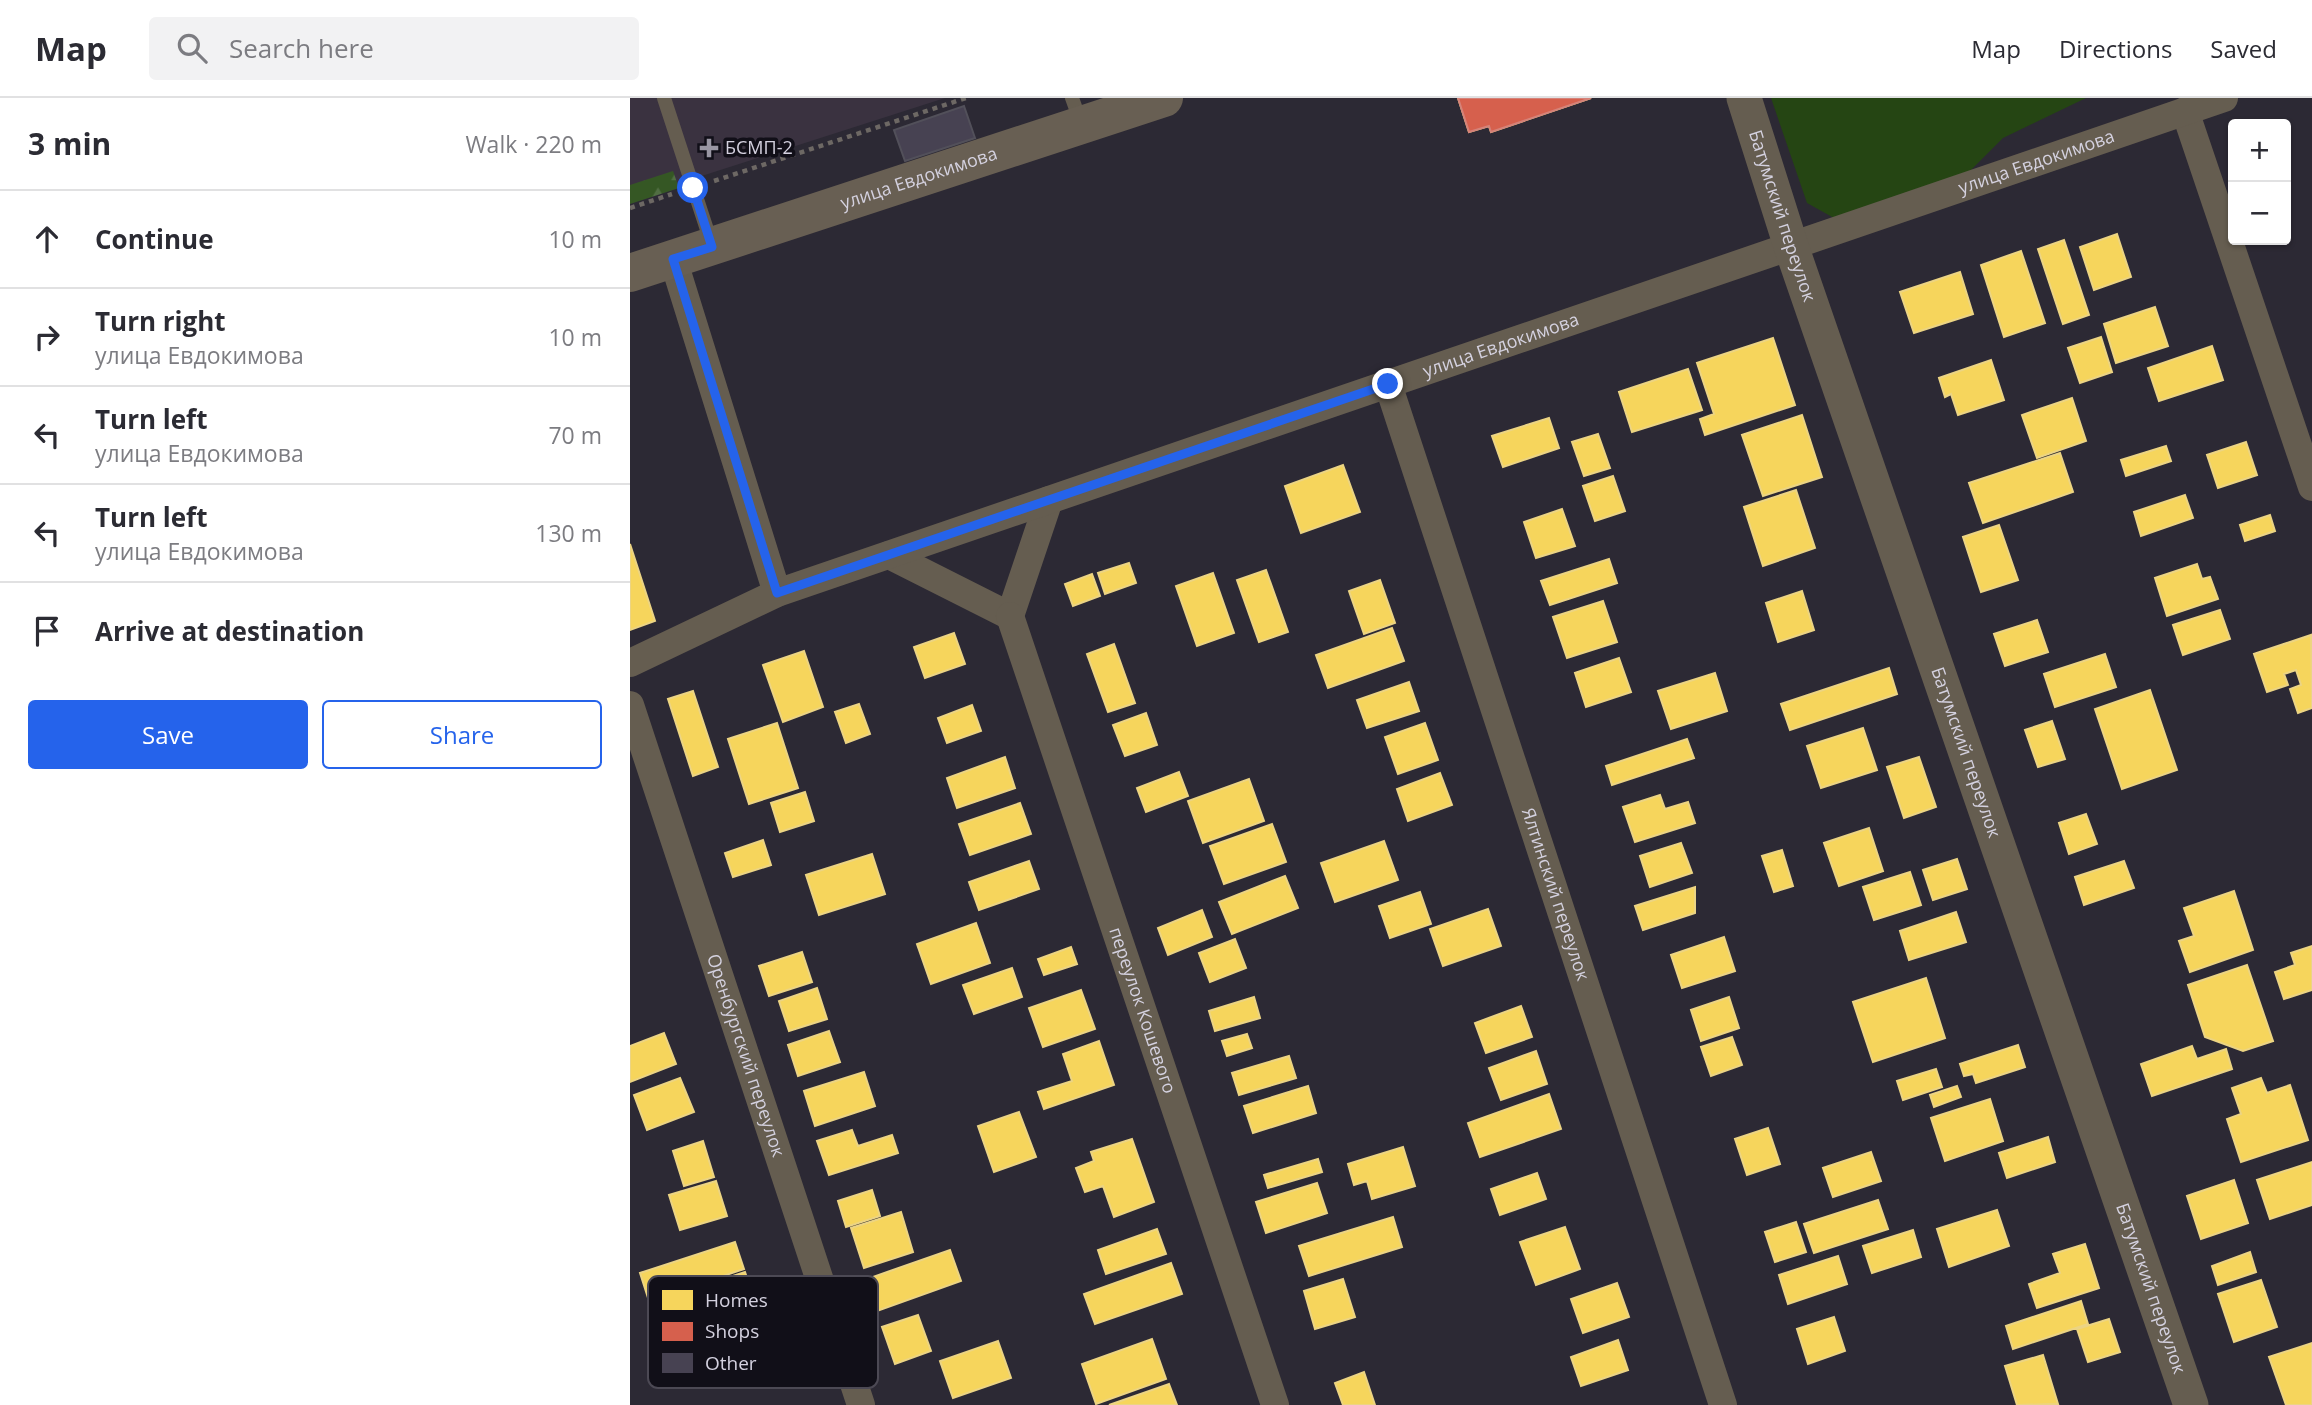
<!DOCTYPE html>
<meta charset="utf-8">
<style>
body{margin:0;font-family:"Open Sans",sans-serif;background:#f2f2f3;color:#2b2b33}
.controls{position:absolute;right:21px;top:21px;display:grid;overflow:hidden;border-radius:7px;box-shadow:0 2px 5px #0004}
.controls button{width:63px;height:63px;display:grid;place-items:center;padding:0;border:0;border-bottom:2px solid #e1e1e2;background:#fff;color:#2b2b33;font:35px sans-serif}
.stop{position:absolute;width:21px;height:21px;margin:-16px;border:5px solid #2563eb;border-radius:50%;background:#fff}
.stop.end{background:#2563eb;border-color:#fff;box-shadow:0 2px 7px #0008}
.list{margin:0;padding:0;list-style:none}
h2{display:flex;justify-content:space-between;align-items:center;height:91px;margin:0;padding:0 28px;font-size:30px}
h2 small{font-size:23px;font-weight:400;color:#7c7c81}
.list li{display:grid;grid-template-columns:46px 1fr auto;gap:21px;align-items:center;box-sizing:border-box;height:98px;padding:0 28px;border-top:2px solid #e1e1e2}
.list b{display:block;font-size:26px;white-space:nowrap}
.list p{margin:0;font-size:23px;white-space:nowrap;color:#7c7c81}
.list em{font-size:23px;font-style:normal;color:#7c7c81}
.actions{display:flex;gap:14px;padding:21px 28px}
.actions a{flex:1;padding:16px 0;border:2px solid #2563eb;border-radius:7px;text-align:center;font-size:24px;color:#2563eb}
.actions .main{background:#2563eb;color:#fff}
.icon{flex:none;width:38px;height:38px;fill:none;stroke:currentColor;stroke-width:2;stroke-linecap:round;stroke-linejoin:round}
.map{position:relative;flex:none;width:1682px;height:1307px;overflow:hidden}
header{display:flex;align-items:center;gap:42px;box-sizing:border-box;height:98px;padding:0 35px;background:#fff;border-bottom:2px solid #e1e1e2}
header strong{font-size:33px}
nav{display:flex;gap:38px;margin-inline-start:auto;font-size:24px}
.search{width:490px;height:63px;background:#f2f2f3;display:flex;align-items:center;gap:18px;box-sizing:border-box;padding:0 24px;border-radius:7px;color:#7c7c81;font-size:26px}
main{display:flex}
aside{flex:1;background:#fff}
.map>svg:first-child{display:block}
.medical{fill:#3a3240}
.green{fill:#254513}
.forest{fill:url(#forest-firs)}
.homes{fill:#f6d55c;stroke:#ecd483;stroke-width:2}
.shops{fill:#d6604d;stroke:#d58279;stroke-width:2}
.building{fill:#474252;stroke:#52505a;stroke-width:2}
.lines{fill:none;stroke-linecap:round;stroke-linejoin:round}
.path{stroke:#6d6864;stroke-width:4.5;stroke-dasharray:5 5;stroke-linecap:butt}
.service{stroke:#655d50;stroke-width:14}
.minor{stroke:#655d50;stroke-width:28}
.tertiary{stroke:#655d50;stroke-width:35}
.secondary{stroke:#685f53;stroke-width:38}
.route{stroke:#2563eb;stroke-width:9}
.poi-dot{fill:#9996a3;stroke:#110f18;stroke-width:2.5}
.labels{text-anchor:middle;stroke-width:7;stroke-linejoin:round;paint-order:stroke}
.poi-label{font-size:18px;fill:#d4d1df;stroke:#110f18;text-anchor:start}
.street-label{font-size:18px;fill:#d4d1df;stroke:#110f18}
.key{fill:#110f18;stroke:#4c4954;stroke-width:2}
.key-label{font-size:19px;fill:#d4d1df}
</style>
<header>
<strong>Map</strong>
<div class="search"><svg class="icon" aria-label="search" viewBox="0 0 24 24"><circle cx="10" cy="10" r="6"/><path d="M15 15l6 6"/></svg>Search here</div>
<nav><a>Map</a><a>Directions</a><a>Saved</a></nav>
</header>
<main>
<aside>
<h2>3 min<small>Walk · 220 m</small></h2>
<ul class="list">
<li><svg class="icon" aria-label="ahead" viewBox="0 0 24 24"><path d="M12 20V5M6 11l6-6 6 6"/></svg><div><b>Continue</b></div><em>10 m</em></li>
<li><svg class="icon" aria-label="right" viewBox="0 0 24 24"><path d="M7 20v-9h11M14 6l5 5-5 5"/></svg><div><b>Turn right</b><p>улица Евдокимова</p></div><em>10 m</em></li>
<li><svg class="icon" aria-label="left" viewBox="0 0 24 24"><path d="M17 20v-9H6M10 6l-5 5 5 5"/></svg><div><b>Turn left</b><p>улица Евдокимова</p></div><em>70 m</em></li>
<li><svg class="icon" aria-label="left" viewBox="0 0 24 24"><path d="M17 20v-9H6M10 6l-5 5 5 5"/></svg><div><b>Turn left</b><p>улица Евдокимова</p></div><em>130 m</em></li>
<li><svg class="icon" aria-label="arrive" viewBox="0 0 24 24"><path d="M6 21V4h12l-3 4 3 4H6"/></svg><div><b>Arrive at destination</b></div></li>
</ul>
<div class="actions"><a class="main">Save</a><a>Share</a></div>
</aside>
<div class="map">
<svg width="1682" height="1307" viewBox="0 0 1682 1307">
<defs>
<pattern id="forest-firs" width="22" height="20" patternUnits="userSpaceOnUse" patternTransform="scale(1.75)"><rect width="22" height="20" fill="#355724"/><path d="M5 1l3.5 6h-7zM16 11l3.5 6h-7z" fill="#516e43"/></pattern>
</defs>
<rect width="100%" height="100%" fill="#2c2934"/>
<path class="medical" d="M0,0H315L0,101Z"/>
<path class="green" d="M1141,0H1456L1373,40L1337,76L1204,120L1177,105Z"/>
<path class="forest" d="M43,73L49,90L0,106V87Z"/>
<path class="homes" d="M828,0H961L861,34L859,28L839,34Z
M1487,136L1501,179L1464,192L1450,149Z
M1434,142L1459,217L1433,226L1408,151Z
M1391,153L1415,225L1374,239L1351,167Z
M1330,174L1343,216L1284,235L1270,194Z
M1525,209L1538,248L1486,265L1474,226Z
M1471,239L1482,274L1450,285L1438,250Z
M1143,240L1165,307L1075,337L1070,321L1084,316L1067,265Z
M1582,248L1593,282L1529,303L1518,270Z
M1361,262L1374,302L1328,317L1321,296L1315,299L1309,280Z
M1058,271L1072,312L1002,334L989,294Z
M1442,300L1456,343L1407,360L1392,317Z
M1172,317L1192,379L1133,398L1112,337Z
M919,320L929,350L873,369L862,338Z
M968,336L980,370L954,378L942,344Z
M1616,344L1627,377L1588,390L1577,357Z
M1536,348L1541,363L1496,378L1491,362Z
M1430,355L1443,394L1353,425L1339,385Z
M713,367L730,414L671,435L655,388Z
M983,378L995,413L965,423L953,388Z
M1166,392L1185,450L1133,468L1114,409Z
M1555,397L1563,420L1511,438L1504,414Z
M932,411L945,448L906,460L894,424Z
M1640,417L1645,433L1615,443L1610,427Z
M1369,427L1388,482L1351,494L1333,439Z
M0,446L25,523L0,532Z
M979,461L987,485L920,507L911,483Z
M499,465L506,485L475,496L468,475Z
M1567,466L1572,481L1580,479L1588,501L1537,518L1525,480Z
M636,472L658,534L629,544L607,482Z
M583,475L604,535L567,548L546,488Z
M462,476L470,498L443,508L435,486Z
M750,482L765,525L734,536L719,493Z
M1172,493L1184,532L1148,544L1136,505Z
M973,503L987,544L937,560L923,519Z
M1590,512L1600,541L1553,557L1543,527Z
M1407,522L1418,554L1375,568L1364,536Z
M762,530L774,563L698,590L686,557Z
M324,535L335,566L295,580L284,549Z
M1681,537L1682,610L1668,615L1660,591L1671,587L1666,572L1654,576L1658,587L1637,594L1624,556Z
M484,546L505,605L478,614L457,556Z
M174,553L193,609L153,624L133,567Z
M1475,556L1486,589L1425,609L1414,576Z
M989,560L1001,594L956,609L945,575Z
M1259,570L1267,596L1160,632L1151,606Z
M1085,575L1097,613L1041,631L1028,593Z
M779,584L789,613L737,630L727,602Z
M1520,592L1547,672L1492,691L1465,611Z
M63,593L88,669L63,678L38,601Z
M229,606L240,636L216,645L205,614Z
M342,607L351,633L317,645L308,620Z
M516,615L527,647L495,658L483,627Z
M1422,623L1435,661L1408,669L1395,632Z
M147,625L168,690L119,706L98,641Z
M795,625L808,662L768,676L755,639Z
M1233,630L1247,672L1191,690L1177,648Z
M1057,641L1064,660L982,687L976,668Z
M375,659L385,690L327,710L317,680Z
M1289,659L1306,709L1274,720L1257,669Z
M549,674L558,698L516,714L507,690Z
M810,675L822,707L778,723L767,691Z
M619,681L634,723L573,745L558,703Z
M175,694L184,723L150,734L141,705Z
M1030,697L1035,711L1058,704L1065,725L1005,744L993,709Z
M390,705L401,736L340,757L329,726Z
M1456,716L1467,746L1439,756L1429,725Z
M642,726L656,764L594,786L580,748Z
M1239,730L1253,773L1209,788L1194,745Z
M133,742L141,767L103,779L95,755Z
M754,743L768,782L705,804L691,765Z
M1051,745L1062,775L1020,789L1010,758Z
M1152,752L1163,788L1144,794L1132,758Z
M242,756L255,796L189,817L176,777Z
M1327,761L1337,791L1303,802L1293,772Z
M399,763L409,791L349,812L339,784Z
M1494,763L1504,790L1454,807L1445,779Z
M1280,774L1291,807L1244,822L1233,789Z
M655,778L668,810L602,836L589,804Z
M1065,789V815L1013,832L1005,808Z
M1604,793L1623,852L1560,874L1549,843L1564,838L1554,810Z
M790,794L801,826L760,840L749,808Z
M858,811L871,848L813,868L800,831Z
M572,812L582,839L538,857L528,830Z
M1326,814L1336,844L1279,862L1270,833Z
M346,825L360,865L301,886L287,846Z
M1094,839L1105,873L1052,890L1041,857Z
M605,841L616,870L580,884L569,855Z
M1682,848V892L1654,901L1645,874L1665,867L1661,855Z
M441,849L447,866L414,877L408,861Z
M172,854L182,884L139,898L129,868Z
M1617,867L1643,943L1613,953L1575,939L1558,887Z
M382,870L392,899L344,916L333,887Z
M1296,880L1315,940L1243,964L1223,904Z
M187,890L197,921L159,933L149,903Z
M451,892L465,931L413,949L399,910Z
M624,899L630,920L585,933L579,913Z
M1099,899L1109,930L1071,943L1061,912Z
M891,908L902,939L856,955L845,925Z
M199,933L210,964L168,978L158,947Z
M34,935L46,966L0,984V948Z
M617,936L622,950L597,958L592,943Z
M1102,939L1112,967L1081,978L1071,949Z
M469,943L484,987L414,1011L408,994L442,983L433,956Z
M1388,947L1395,969L1346,985L1343,976L1334,978L1330,966Z
M1562,948L1567,961L1596,951L1602,971L1522,998L1511,966Z
M906,953L917,986L871,1002L859,970Z
M659,958L666,980L609,997L602,975Z
M1306,971L1312,989L1273,1002L1267,983Z
M234,974L245,1008L185,1028L174,993Z
M50,980L64,1014L17,1032L4,997Z
M1631,980L1637,995L1660,987L1678,1042L1611,1064L1597,1021L1611,1016L1602,990Z
M678,988L686,1015L623,1035L614,1008Z
M1327,988L1331,999L1304,1009L1300,997Z
M919,996L931,1031L850,1059L838,1025Z
M1360,1001L1373,1043L1315,1063L1301,1020Z
M389,1014L406,1059L364,1074L348,1028Z
M1138,1030L1150,1066L1117,1077L1105,1041Z
M222,1032L228,1048L262,1037L268,1055L199,1077L187,1043Z
M1418,1039L1425,1064L1377,1080L1369,1055Z
M502,1041L524,1104L484,1119L473,1088L455,1094L446,1070L464,1063L461,1054Z
M73,1043L84,1079L54,1088L43,1053Z
M773,1049L785,1088L742,1101L737,1083L724,1087L718,1066Z
M1241,1054L1251,1083L1203,1099L1193,1070Z
M688,1061L692,1074L638,1090L634,1077Z
M1682,1064V1107L1640,1121L1627,1082Z
M907,1075L916,1101L870,1117L861,1091Z
M1604,1082L1618,1125L1571,1141L1557,1098Z
M86,1083L97,1118L50,1132L39,1097Z
M687,1085L697,1115L636,1135L626,1104Z
M242,1092L250,1118L216,1129L208,1103Z
M1248,1102L1258,1131L1184,1155L1174,1126Z
M1367,1112L1379,1148L1319,1169L1307,1131Z
M271,1114L283,1154L234,1170L221,1130Z
M763,1119L772,1149L679,1178L669,1148Z
M1166,1124L1176,1154L1145,1164L1135,1134Z
M935,1129L950,1171L906,1187L890,1144Z
M527,1131L536,1156L476,1176L468,1152Z
M1283,1132L1291,1159L1242,1175L1233,1148Z
M105,1144L114,1171L19,1203L10,1175Z
M1455,1146L1469,1190L1407,1210L1399,1186L1430,1175L1423,1156Z
M320,1152L331,1183L247,1213L237,1181Z
M1620,1154L1626,1174L1588,1187L1582,1168Z
M1208,1158L1217,1186L1158,1206L1149,1177Z
M541,1165L552,1196L465,1226L454,1196Z
M115,1174L128,1212L69,1231L57,1193Z
M713,1181L725,1219L685,1231L674,1193Z
M1631,1182L1647,1229L1604,1244L1588,1196Z
M987,1185L999,1219L953,1235L941,1201Z
M1451,1203L1458,1226L1383,1251L1376,1228Z
M288,1217L301,1253L265,1266L252,1229Z
M1204,1219L1215,1253L1178,1266L1167,1231Z
M1479,1221L1490,1254L1458,1264L1447,1231Z
M522,1241L536,1281L466,1306L452,1266Z
M988,1242L998,1272L951,1288L941,1259Z
M368,1243L381,1280L323,1300L310,1263Z
M1682,1245V1307H1656L1639,1259Z
M1413,1257L1428,1306L1387,1307L1375,1268Z
M734,1274L745,1307H713L705,1285Z
M539,1286L547,1307H479Z"/>
<path class="shops" d="M828,0H961L861,34L859,28L839,34Z"/>
<path class="building" d="M334,8L345,40L275,63L264,32Z"/>
<g class="lines">
<path class="path" d="M84,83L336,0
M0,110L42,96"/>
<path class="service" d="M34,0L82,147
M442,0L451,25"/>
<g class="minor">
<path d="M1555,13L1682,389"/>
<path d="M43,161L147,495"/>
<path id="s1" d="M758,286L1093,1307"/>
<path d="M259,457L380,518L419,402"/>
<path id="s2" d="M380,518L645,1307"/>
<path id="s3" d="M0,565L147,495L1594,0"/>
<path id="s4" d="M0,607L231,1307"/>
</g>
<path class="tertiary" id="s5" d="M1114,0L1161,148L1561,1307"/>
<path class="secondary" id="s6" d="M0,175L534,0"/>
</g>
<g class="lines">
<path class="route" d="M63,90L82,149L43,161L147,495L758,286"/>
</g>
<path class="poi-dot" d="M75.5 39.5h7v7h7v7h-7v7h-7v-7h-7v-7h7z"/>
<g class="labels">
<g class="poi-label">
<text x="95" y="56">БСМП-2</text>
</g>
<g class="street-label">
<text dy="6" stroke="none"><textPath href="#s3" startOffset="1494">улица Евдокимова</textPath></text>
<text dy="6" stroke="none"><textPath href="#s6" startOffset="304">улица Евдокимова</textPath></text>
<text dy="6" stroke="none"><textPath href="#s5" startOffset="124">Батумский переулок</textPath></text>
<text dy="6" stroke="none"><textPath href="#s3" startOffset="928">улица Евдокимова</textPath></text>
<text dy="6" stroke="none"><textPath href="#s5" startOffset="691">Батумский переулок</textPath></text>
<text dy="6" stroke="none"><textPath href="#s1" startOffset="537">Ялтинский переулок</textPath></text>
<text dy="6" stroke="none"><textPath href="#s2" startOffset="416">переулок Кошевого</textPath></text>
<text dy="6" stroke="none"><textPath href="#s4" startOffset="369">Оренбургский переулок</textPath></text>
<text dy="6" stroke="none"><textPath href="#s5" startOffset="1258">Батумский переулок</textPath></text>
</g>
</g>
<rect x="18" y="1178" width="230" height="112" rx="10" class="key"/>
<rect x="32" y="1192" width="31" height="20" fill="#f6d55c"/>
<rect x="32" y="1224" width="31" height="19" fill="#d6604d"/>
<rect x="32" y="1255" width="31" height="20" fill="#474252"/>
<g class="key-label">
<text x="75" y="1209">Homes</text>
<text x="75" y="1240">Shops</text>
<text x="75" y="1272">Other</text>
</g>
</svg>
<div class="controls">
<button>+</button>
<button>−</button>
</div>
<div class="stop" style="left:63px;top:90px"></div>
<div class="stop end" style="left:758px;top:286px"></div>
</div>
</main>
